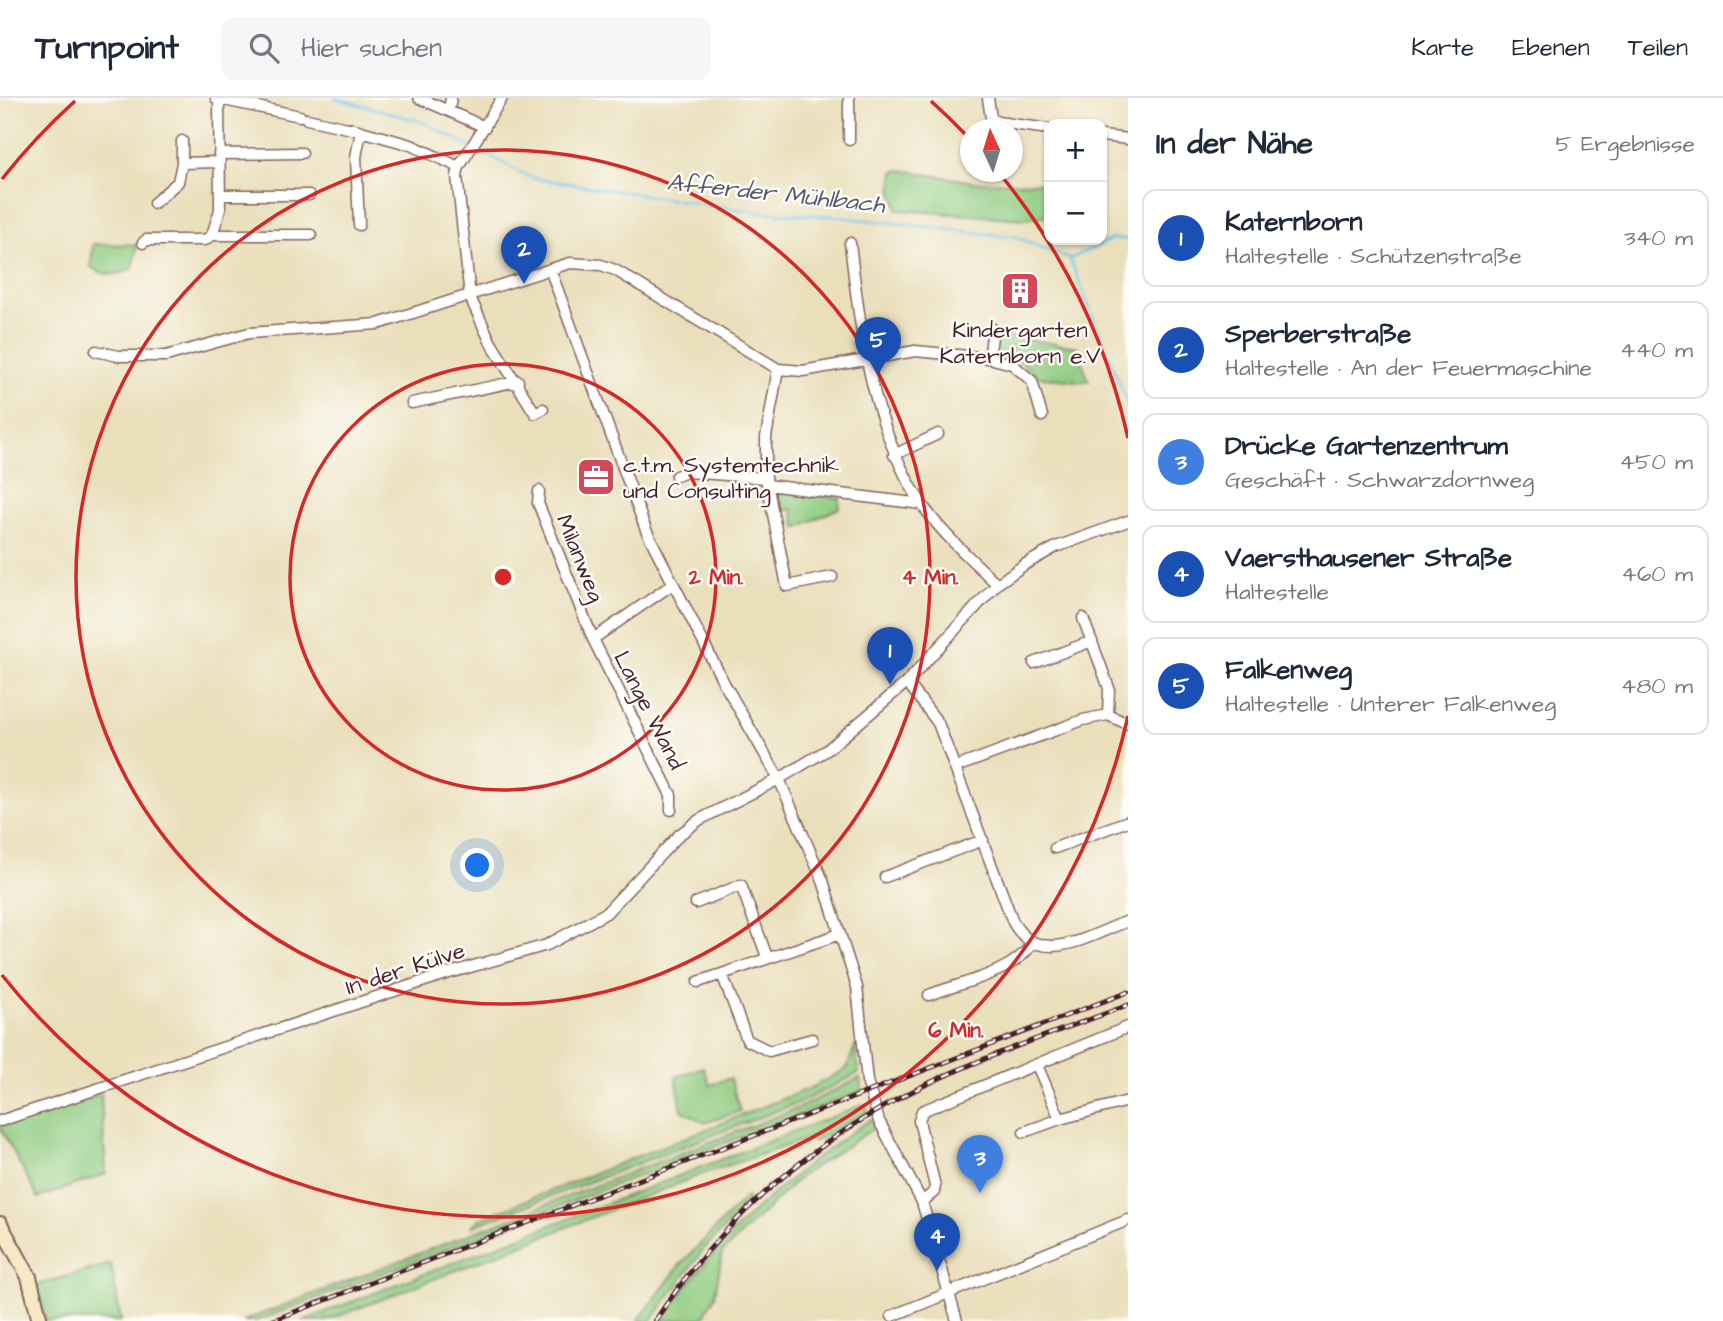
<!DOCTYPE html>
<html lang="de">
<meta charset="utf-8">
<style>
body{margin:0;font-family:"Architects Daughter",sans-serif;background:#f6f6f7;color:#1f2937}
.controls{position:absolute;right:21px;top:21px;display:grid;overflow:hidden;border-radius:14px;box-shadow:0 2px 5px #0004}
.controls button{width:63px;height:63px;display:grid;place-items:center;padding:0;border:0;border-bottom:2px solid #e0e1e3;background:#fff;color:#1f2937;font:35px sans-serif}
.compass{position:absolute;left:960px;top:21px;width:63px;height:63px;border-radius:50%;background:#fff;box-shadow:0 2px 5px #0004;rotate:356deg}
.you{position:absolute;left:478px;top:768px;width:24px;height:24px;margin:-18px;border:5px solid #fff;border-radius:50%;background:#1a73e8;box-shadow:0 0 0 10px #1a73e833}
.badge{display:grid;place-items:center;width:46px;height:46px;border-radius:50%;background:#111827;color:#fff;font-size:23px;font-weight:700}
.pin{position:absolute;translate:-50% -58px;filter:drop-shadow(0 2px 4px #0008)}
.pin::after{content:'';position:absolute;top:37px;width:24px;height:21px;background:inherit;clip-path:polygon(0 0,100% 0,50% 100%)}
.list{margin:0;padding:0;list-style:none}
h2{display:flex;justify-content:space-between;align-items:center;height:91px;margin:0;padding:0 28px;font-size:30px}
h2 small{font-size:23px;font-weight:400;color:#747a83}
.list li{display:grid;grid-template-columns:46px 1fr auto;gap:21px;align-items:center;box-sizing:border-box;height:98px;margin:0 14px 14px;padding:0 14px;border:2px solid #e0e1e3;border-radius:14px}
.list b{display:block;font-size:26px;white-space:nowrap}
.list p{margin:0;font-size:23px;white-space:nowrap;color:#747a83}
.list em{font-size:23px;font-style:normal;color:#747a83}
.icon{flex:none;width:38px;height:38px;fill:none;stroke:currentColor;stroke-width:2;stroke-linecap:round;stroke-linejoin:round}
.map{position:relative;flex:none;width:1128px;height:1223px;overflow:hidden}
header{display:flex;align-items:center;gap:42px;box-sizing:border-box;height:98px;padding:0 35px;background:#fff;border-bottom:2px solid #e0e1e3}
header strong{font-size:33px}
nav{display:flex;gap:38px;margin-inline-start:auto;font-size:24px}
.search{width:490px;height:63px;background:#f6f6f7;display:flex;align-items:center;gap:18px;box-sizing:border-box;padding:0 24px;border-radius:14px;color:#747a83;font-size:26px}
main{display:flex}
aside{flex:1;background:#fff}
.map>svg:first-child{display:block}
.green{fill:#8ecb80;stroke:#6c7556;stroke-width:2}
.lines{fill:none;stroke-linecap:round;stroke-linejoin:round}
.stream{stroke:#6ac5e8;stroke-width:2.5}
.street-casing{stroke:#82625d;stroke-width:13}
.secondary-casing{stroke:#82625d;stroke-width:18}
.street{stroke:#fff;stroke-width:10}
.secondary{stroke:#f6e9c3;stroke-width:14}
.rail-casing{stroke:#4a1f2b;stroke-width:5}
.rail{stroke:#fdfcf7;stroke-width:2.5;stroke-dasharray:8;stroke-linecap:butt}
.ring{fill:none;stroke:#d62828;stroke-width:3.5}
.labels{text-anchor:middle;stroke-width:5;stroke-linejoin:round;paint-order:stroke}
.poi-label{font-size:23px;fill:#4a1f2b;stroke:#fdfcf7}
.street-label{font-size:23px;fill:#4a1f2b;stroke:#fdfcf7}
.water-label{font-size:24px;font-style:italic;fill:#55596d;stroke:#fdfcf7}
.centre{fill:#d62828;stroke:#fdfcf7;stroke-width:3.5}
.ring-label{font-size:21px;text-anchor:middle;font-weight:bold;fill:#d62828;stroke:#fdfcf7;stroke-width:5;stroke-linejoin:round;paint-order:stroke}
</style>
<header>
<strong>Turnpoint</strong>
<div class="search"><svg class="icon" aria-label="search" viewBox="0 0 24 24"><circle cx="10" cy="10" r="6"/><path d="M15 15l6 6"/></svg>Hier suchen</div>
<nav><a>Karte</a><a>Ebenen</a><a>Teilen</a></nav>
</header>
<main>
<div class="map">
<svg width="1128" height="1223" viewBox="0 0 1128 1223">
<rect width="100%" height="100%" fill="#fdfcf7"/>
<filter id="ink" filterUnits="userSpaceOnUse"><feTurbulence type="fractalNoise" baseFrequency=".0143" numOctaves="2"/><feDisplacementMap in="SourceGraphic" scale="14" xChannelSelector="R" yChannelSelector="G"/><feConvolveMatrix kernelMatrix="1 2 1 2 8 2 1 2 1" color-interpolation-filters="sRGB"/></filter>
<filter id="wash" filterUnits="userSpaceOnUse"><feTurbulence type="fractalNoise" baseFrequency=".00686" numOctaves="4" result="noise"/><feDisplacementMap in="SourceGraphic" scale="28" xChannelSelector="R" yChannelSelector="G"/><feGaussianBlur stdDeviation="1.57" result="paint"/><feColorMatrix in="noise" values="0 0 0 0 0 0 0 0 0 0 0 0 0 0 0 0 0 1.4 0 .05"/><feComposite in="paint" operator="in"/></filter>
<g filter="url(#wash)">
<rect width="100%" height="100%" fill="#eadfbb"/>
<path class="green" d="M901,72L974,84L1049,85V117L1026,121L898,112L892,90L894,74Z
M93,146L137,147L133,170C119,178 105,179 91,169Z
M996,237L1077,249L1089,284L1039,279L1018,261L997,259L994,254Z
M775,393L840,400L839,410L796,430L792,411L778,413Z
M855,948L859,975L805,1002L471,1129L479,1121L813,989L847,970Z
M703,969L710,987L730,980L740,1013L705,1025L682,1012L676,979Z
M860,980L862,993L257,1223H243L801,1009Z
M101,996L106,1076L38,1100L0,1029Z
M865,1006L868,1014L814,1044L810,1040L708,1074L326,1223H302Z
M871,1021L874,1030L801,1078L722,1155L715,1198L703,1220L662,1223C716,1140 789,1076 871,1021Z
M746,1099L750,1104L704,1151L651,1223H638L680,1167Z
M111,1166L121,1223H46L37,1187Z"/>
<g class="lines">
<path class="stream" d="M335,0L420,23L470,48
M476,51L532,80L757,114L832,118L1016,139L1070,161L1128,306
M1070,161L1112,141H1128"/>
</g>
</g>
<g filter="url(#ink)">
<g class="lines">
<defs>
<path id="street" d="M216,0L219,1L220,112L212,137H311
M419,0L485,29
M502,0L459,69L457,78L470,199L491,245L535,315L543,311
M988,0L991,20L997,24L1049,31
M219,1L300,18
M449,12L451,0
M307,21L361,33
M1102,38L1128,41
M849,42V0
M182,43V65
M219,56L302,55
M221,97H309
M154,105L178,84L182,65L219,64
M359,127L356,59L361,33L411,47L459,69
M143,145L146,142H205L212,137
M850,145C860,234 872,329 921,405C942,436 971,461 997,486
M550,171L646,432L724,585L779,681L823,783L857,889L867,983L879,1023L922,1104L957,1223
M96,253L118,258H166L249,235L378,226L570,165L601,167L615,172L778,271L803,273L915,253L989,260L1012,266L1032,283L1042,318
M989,260L993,231
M778,271L766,339V380L787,488L832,479
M412,305L518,283
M894,357L938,336
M676,378L687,374L766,380
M767,387L922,406
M539,393L538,405L593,541
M1083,520L1109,590L1108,617L1128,626
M1034,565L1092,543
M907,584L938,625L1013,824C1039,871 1090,837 1128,823
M956,669L1083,622L1108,617
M671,712V697L593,541L673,486
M1055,750L1128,723
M885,779L983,742
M696,805L741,787L767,859
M698,884L722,876
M929,897C960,885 1015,875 1032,845
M812,941L769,953L747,942L722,876L840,836
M1037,967L1060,1021L1128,1003
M0,1023L446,876L547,847L606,815L679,737L699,722L779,681L827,652L907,584L997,486L1024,467L1056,449L1128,423
M1024,1034L1060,1021
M922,1104L934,1094L935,1088L919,1023L922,1013L1128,929
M892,1218L1128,1122"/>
<path id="secondary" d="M0,1126L29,1179L40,1223"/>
</defs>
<use href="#street" class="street-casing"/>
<use href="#secondary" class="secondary-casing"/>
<use href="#street" class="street"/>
<use href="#secondary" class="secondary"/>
<defs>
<path id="rail" d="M271,1223L1128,894
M655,1223C722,1121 815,1040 925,987C990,956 1060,933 1128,907"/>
</defs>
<use href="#rail" class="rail-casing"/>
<use href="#rail" class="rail"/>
</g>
</g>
<g class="ring">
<circle cx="503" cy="479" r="213"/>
<circle cx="503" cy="479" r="427"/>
<path d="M1128 618A640 640 0 0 1 2 877M2 81A640 640 0 0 1 75 3M931 3A640 640 0 0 1 967 38M1000 76A640 640 0 0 1 1128 340"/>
</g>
<defs>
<symbol id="building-square" viewBox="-11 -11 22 22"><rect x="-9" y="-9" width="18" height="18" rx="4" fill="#d1495b" stroke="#fdfcf7"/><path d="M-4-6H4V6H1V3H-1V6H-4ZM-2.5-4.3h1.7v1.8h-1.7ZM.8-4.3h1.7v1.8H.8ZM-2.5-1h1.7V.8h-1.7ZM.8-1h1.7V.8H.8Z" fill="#fff"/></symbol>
<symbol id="office-square" viewBox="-11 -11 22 22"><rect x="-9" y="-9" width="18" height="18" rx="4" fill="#d1495b" stroke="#fdfcf7"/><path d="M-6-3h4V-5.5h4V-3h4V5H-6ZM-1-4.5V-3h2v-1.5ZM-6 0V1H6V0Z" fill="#fff"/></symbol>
</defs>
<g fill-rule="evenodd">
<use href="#building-square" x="998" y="171" width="44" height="44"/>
<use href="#office-square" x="574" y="357" width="44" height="44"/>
</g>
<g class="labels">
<g class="poi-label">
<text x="1020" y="239">Kindergarten<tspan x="1020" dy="26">Katernborn e.V</tspan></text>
<text x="623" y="374" text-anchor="start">c.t.m. Systemtechnik<tspan x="623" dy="26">und Consulting</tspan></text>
</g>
<g class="street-label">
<text transform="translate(581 460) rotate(68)" y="8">Milanweg</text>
<text transform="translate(650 612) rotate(63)" y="8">Lange Wand</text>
<text transform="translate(405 870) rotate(-18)" y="8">In der Külve</text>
</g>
<g class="water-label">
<text transform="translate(776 95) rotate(6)" y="8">Afferder Mühlbach</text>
</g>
</g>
<circle cx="503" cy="479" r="10" class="centre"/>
<g class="ring-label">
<text x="716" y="486">2 Min.</text>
<text x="930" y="486">4 Min.</text>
<text x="956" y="939">6 Min.</text>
</g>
</svg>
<div class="controls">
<button>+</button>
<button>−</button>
</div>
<svg class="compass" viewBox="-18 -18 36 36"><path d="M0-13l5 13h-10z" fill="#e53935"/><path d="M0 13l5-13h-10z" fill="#747a83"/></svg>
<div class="you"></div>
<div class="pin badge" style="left:890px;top:587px;background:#1a4fb4">1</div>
<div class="pin badge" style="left:524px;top:186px;background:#1a4fb4">2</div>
<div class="pin badge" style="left:980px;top:1095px;background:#3f7fe0">3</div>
<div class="pin badge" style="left:937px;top:1173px;background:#1a4fb4">4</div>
<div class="pin badge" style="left:878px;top:277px;background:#1a4fb4">5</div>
</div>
<aside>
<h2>In der Nähe<small>5 Ergebnisse</small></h2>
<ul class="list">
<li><span class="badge" style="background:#1a4fb4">1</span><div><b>Katernborn</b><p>Haltestelle · Schützenstraße</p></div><em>340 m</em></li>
<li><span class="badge" style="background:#1a4fb4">2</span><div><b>Sperberstraße</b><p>Haltestelle · An der Feuermaschine</p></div><em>440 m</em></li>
<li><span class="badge" style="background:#3f7fe0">3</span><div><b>Drücke Gartenzentrum</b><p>Geschäft · Schwarzdornweg</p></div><em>450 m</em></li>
<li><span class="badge" style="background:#1a4fb4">4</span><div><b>Vaersthausener Straße</b><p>Haltestelle</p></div><em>460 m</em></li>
<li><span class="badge" style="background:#1a4fb4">5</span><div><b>Falkenweg</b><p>Haltestelle · Unterer Falkenweg</p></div><em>480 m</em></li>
</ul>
</aside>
</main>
